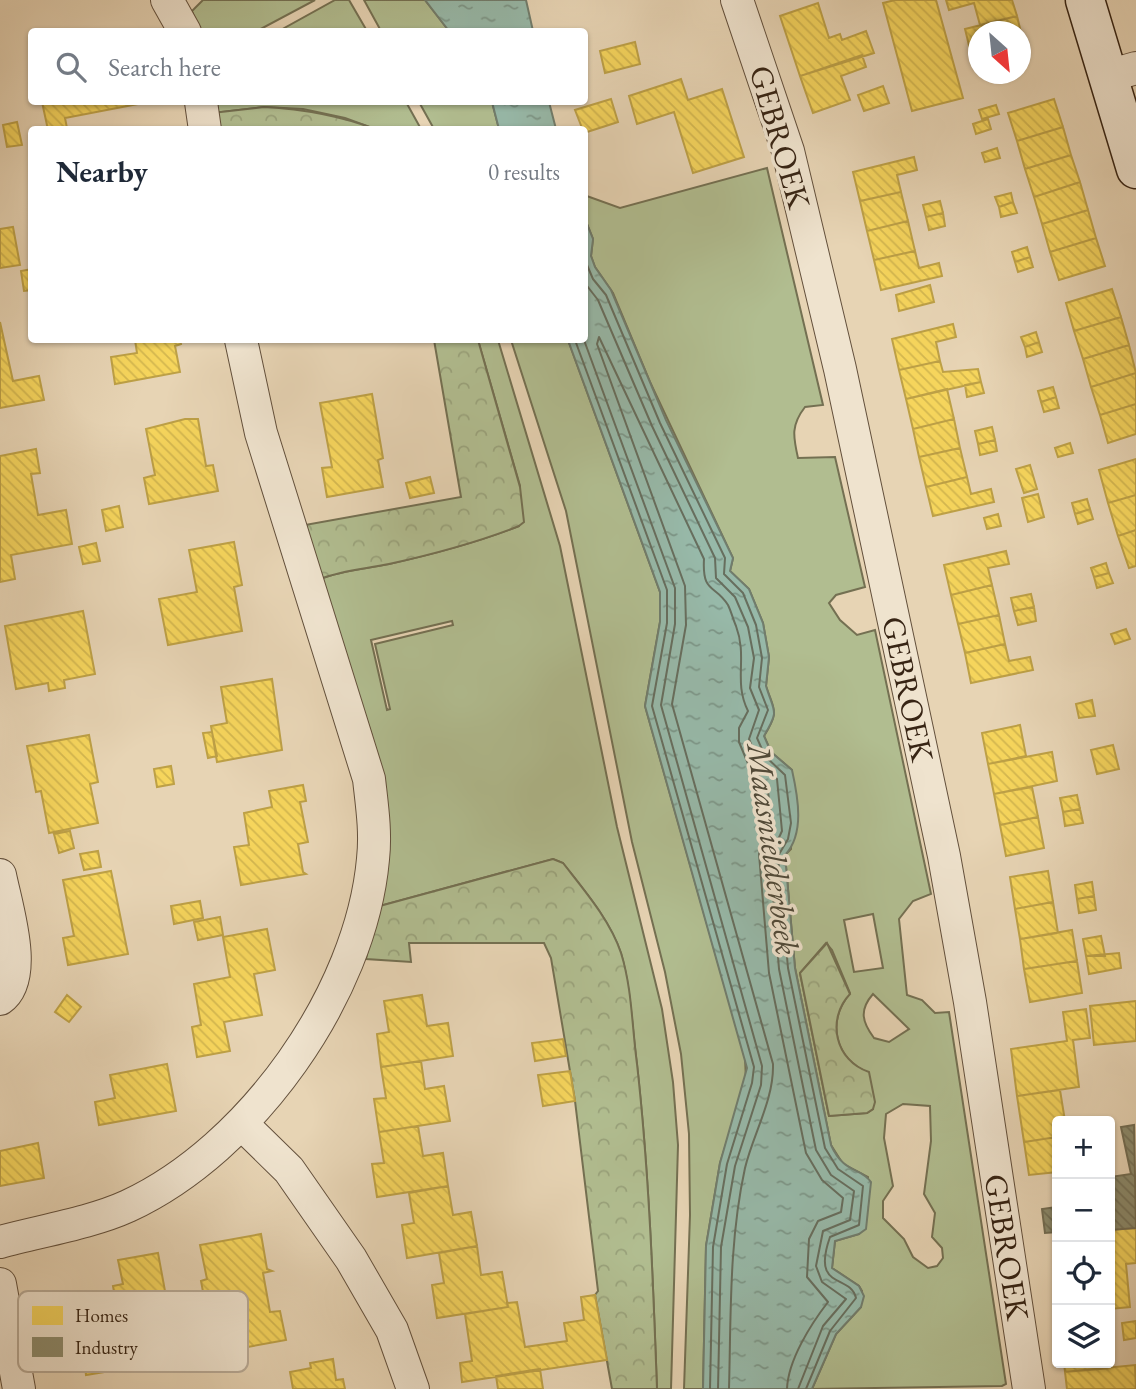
<!DOCTYPE html>
<meta charset="utf-8">
<style>
body{margin:0;font-family:"EB Garamond",serif;background:#f6f6f7;color:#1f2937}
.controls{position:absolute;right:21px;bottom:21px;display:grid;overflow:hidden;border-radius:7px;box-shadow:0 2px 5px #0004}
.controls button{width:63px;height:63px;display:grid;place-items:center;padding:0;border:0;border-bottom:2px solid #e0e1e3;background:#fff;color:#1f2937;font:35px sans-serif}
.compass{position:absolute;left:968px;top:21px;width:63px;height:63px;border-radius:50%;background:#fff;box-shadow:0 2px 5px #0004;rotate:153deg}
.list{margin:0;padding:0;list-style:none}
h2{display:flex;justify-content:space-between;align-items:center;height:91px;margin:0;padding:0 28px;font-size:30px}
h2 small{font-size:23px;font-weight:400;color:#747a83}
.icon{flex:none;width:38px;height:38px;fill:none;stroke:currentColor;stroke-width:2;stroke-linecap:round;stroke-linejoin:round}
.map{position:relative;flex:none;width:1136px;height:1389px;overflow:hidden}
.search{position:absolute;background:#fff;box-shadow:0 2px 5px #0004;left:28px;top:28px;width:560px;height:77px;display:flex;align-items:center;gap:18px;box-sizing:border-box;padding:0 24px;border-radius:7px;color:#747a83;font-size:26px}
.panel{position:absolute;background:#fff;box-shadow:0 2px 5px #0004;left:28px;top:126px;width:560px;height:217px;border-radius:7px}
.map>svg:first-child{display:block}
.green{fill:#b1bd90;stroke:#747052;stroke-width:2;fill-rule:evenodd}
.forest{fill:url(#forest-crowns);stroke:#747052;stroke-width:2}
.water{fill:url(#water-ripples);stroke:#717d6d;stroke-width:2}
.homes{fill:url(#homes-back-hatch);stroke:#bda046;stroke-width:2}
.industry{fill:url(#industry-back-hatch);stroke:#726d53;stroke-width:2}
.lines{fill:none;stroke-linecap:round;stroke-linejoin:round}
.shore{stroke:#676e5e;stroke-width:2}
.street-casing{stroke:#63503c;stroke-width:34}
.secondary-casing{stroke:#372414;stroke-width:41}
.street{stroke:#efe3ce;stroke-width:32}
.secondary{stroke:#efe3ce;stroke-width:38}
.labels{text-anchor:middle;stroke-width:7;stroke-linejoin:round;paint-order:stroke}
.street-label{font-size:32px;fill:#372414;stroke:#efe3ce}
.water-label{font-size:33px;font-style:italic;fill:#4f4939;stroke:#efe3ce}
.key{fill:#efe3ce;stroke:#b8aa96;stroke-width:2}
.key-label{font-size:19px;fill:#372414}
</style>
<div class="map">
<svg width="1136" height="1389" viewBox="0 0 1136 1389">
<defs>
<pattern id="forest-crowns" width="20" height="18" patternUnits="userSpaceOnUse" patternTransform="scale(1.75)"><rect width="20" height="18" fill="#b1bd90"/><path d="M2 6a3 3 0 1 1 6 0M12 15a3 3 0 1 1 6 0" fill="none" stroke="#99a27b"/></pattern>
<pattern id="water-ripples" width="26" height="14" patternUnits="userSpaceOnUse" patternTransform="scale(1.75)"><rect width="26" height="14" fill="#97b9a9"/><path d="M2 4q2-2 4 0t4 0M15 11q2-2 4 0t4 0" fill="none" stroke="#7c9688"/></pattern>
<pattern id="homes-back-hatch" width="6" height="6" patternUnits="userSpaceOnUse" patternTransform="scale(1.75)"><rect width="6" height="6" fill="#f6d55c"/><path d="M-1 5l2 2M0 0l6 6M5-1l2 2" fill="none" stroke="#d4b74f"/></pattern>
<pattern id="industry-back-hatch" width="6" height="6" patternUnits="userSpaceOnUse" patternTransform="scale(1.75)"><rect width="6" height="6" fill="#8c8c6e"/><path d="M-1 5l2 2M0 0l6 6M5-1l2 2" fill="none" stroke="#737259"/></pattern>
</defs>
<rect width="100%" height="100%" fill="#e7d4b4"/>
<filter id="stains"><feTurbulence type="fractalNoise" baseFrequency=".00286" numOctaves="4"/><feColorMatrix values="0 0 0 0 .2 0 0 0 0 .09 0 0 0 0 .02 0 0 0 .5 -.17"/></filter>
<radialGradient id="worn" r=".72"><stop offset=".6" stop-color="#630" stop-opacity="0"/><stop offset="1" stop-color="#630" stop-opacity=".3"/></radialGradient>
<path class="green" d="M203,0H315L257,31H199L192,11Z
M335,0H349L367,31H279Z
M364,0H425L449,31H381Z
M211,102H406L421,129H375L345,118L303,109L264,107L212,113Z
M419,102H492L499,129H434Z
M767,168L823,405L805,407C791,425 793,436 798,458L835,457L865,587L836,595L829,603L840,620L857,635L875,630L931,894L913,901L899,919L907,995L922,1000L935,1013L949,1012L1006,1384L1002,1386L812,1389L836,1334L861,1307L862,1291L859,1286L832,1268L835,1241L859,1234L868,1177L843,1164L831,1145L795,968L785,855L791,849L792,770L771,752L764,736C780,710 774,711 766,686L769,657L763,623L749,589L730,571L733,558L650,382L613,293L595,267L591,256L593,239L585,219L584,195L620,208ZM873,914L883,968L854,972L844,920ZM826,943L832,950L850,993C828,1020 833,1054 864,1071L873,1109L867,1113L829,1116L800,973ZM873,994L909,1029L889,1042L874,1038C862,1022 859,1010 873,994ZM903,1104L930,1106L931,1141L924,1194L935,1213L932,1237L942,1248L943,1258L937,1266L928,1268L913,1257L904,1239L883,1218V1201L893,1186L884,1138L886,1114Z
M478,340H498L560,546L617,827L662,1009L673,1082L678,1145L671,1389H657C653,1280 649,1172 637,1064C632,1028 631,988 621,953C610,920 584,890 563,863L553,859L376,907L372,736L320,579C343,570 365,569 389,564C434,554 476,543 519,526L520,486ZM452,621L453,625L375,644L390,709L387,710L371,640Z
M511,340H568L660,592V622L645,706L745,1058L746,1081L720,1163L706,1246L703,1389H684L690,1215L689,1134L681,1054L665,972L632,842L566,511Z"/>
<path class="forest" d="M264,107C303,109 338,115 375,129H215L212,113Z
M434,340H478L520,487L524,522L519,526C476,543 434,554 389,564C365,569 343,570 320,579L305,525L461,497Z
M553,859L563,863C584,890 610,920 621,953C632,988 632,1027 637,1064C649,1172 653,1280 657,1389H612L595,1295L598,1291L575,1101L551,958L544,943H409L411,962L366,959L376,907Z
M827,943L850,994C826,1019 835,1061 869,1072L875,1102L873,1109L867,1113L829,1116L800,973Z"/>
<path class="water" d="M425,0H526L533,31H449Z
M492,102H549L556,129H499Z
M585,219L593,239L591,256L595,267L611,290L666,420L733,558L730,571L749,589L763,623L769,657L766,686C774,713 780,709 764,736L771,752L792,770C798,797 805,834 785,855L795,968L831,1145C844,1174 861,1167 871,1182L866,1229L859,1234L835,1241L832,1268L859,1286L864,1296L861,1307L836,1334L812,1389H703L706,1246L720,1163L747,1068L645,706L660,622V592L568,340H584Z"/>
<path class="homes" d="M895,0H936L963,98L912,111L883,3Z
M946,0H1012L1017,16L980,25L974,3L949,10Z
M818,3L829,38L840,34L842,40L866,31L874,53L800,76L780,16Z
M1017,16L1026,53L1020,55V32H978V65L974,66L965,29Z
M635,42L640,64L605,73L600,51Z
M862,55L866,67L841,76L850,100L813,113L800,76Z
M681,79L688,100L722,89L744,157L693,173L674,112L637,124L629,96Z
M883,86L889,103L864,111L858,95Z
M611,99L618,122L584,133L575,110Z
M1054,99L1063,127L1017,141L1008,113Z
M42,102H137L138,104L65,118L67,128L48,130Z
M996,105L999,114L982,119L979,110Z
M988,119L991,129L976,134L973,124Z
M17,122L22,145L7,147L3,125Z
M1063,127L1071,155L1025,169L1017,141Z
M997,148L1000,158L985,162L982,153Z
M1071,155L1080,182L1034,197L1025,169Z
M914,157L917,170L897,175L901,192L860,201L853,172Z
M1080,182L1088,210L1042,224L1034,197Z
M901,192L908,221L867,231L860,201Z
M1011,193L1013,202L999,207L995,197Z
M940,201L943,213L926,217L923,205Z
M1013,202L1017,213L1001,217L999,207Z
M1088,210L1096,238L1050,252L1042,224Z
M943,213L945,226L929,230L926,217Z
M908,221L915,251L874,260L867,231Z
M13,227L20,265L0,268V229Z
M1096,238L1105,266L1059,280L1050,252Z
M1027,247L1030,257L1015,262L1012,252Z
M915,251L919,268L939,263L942,276L881,290L874,260Z
M1030,257L1033,267L1018,272L1015,262Z
M32,269V290L24,291L21,271Z
M930,285L934,302L899,311L896,295Z
M1112,289L1121,317L1074,331L1066,303Z
M1121,317L1129,345L1083,359L1074,331Z
M0,322L13,381L39,376L44,400L0,408Z
M953,324L956,337L936,342L940,361L899,370L892,339Z
M1036,332L1039,342L1025,347L1021,337Z
M135,340H180L181,344L175,346L180,372L115,384L111,357L137,353Z
M1039,342L1042,352L1027,357L1025,347Z
M1129,345L1136,373L1091,387L1083,359Z
M940,361L943,372L978,369L981,382L906,399L899,370Z
M1136,373V404L1100,415L1091,387Z
M981,382L984,393L967,397L965,385Z
M1053,387L1056,397L1041,402L1038,391Z
M947,389L954,419L913,429L906,399Z
M372,394L383,458L378,460L383,487L327,497L322,468L332,467L320,403Z
M1056,397L1059,408L1044,412L1041,402Z
M1136,404V434L1108,443L1100,415Z
M185,419H198L206,466L213,465L218,491L149,504L144,478L155,475L146,429Z
M954,419L960,448L919,457L913,429Z
M992,427L995,440L978,444L975,431Z
M995,440L997,451L980,455L978,444Z
M1070,443L1073,453L1058,457L1055,448Z
M960,448L967,477L926,487L919,457Z
M36,449L40,473L31,474L38,515L66,510L72,544L11,555L15,579L0,582V456Z
M1136,459V495L1108,503L1099,470Z
M1030,465L1037,489L1024,493L1016,469Z
M430,477L434,493L410,498L406,483Z
M967,477L971,494L991,489L994,502L933,516L926,487Z
M1038,494L1044,517L1028,522L1022,498Z
M1136,495V530L1118,536L1108,503Z
M1087,499L1090,509L1075,514L1072,503Z
M119,506L123,527L106,531L102,510Z
M1090,509L1093,519L1078,524L1075,514Z
M998,514L1001,526L987,529L984,518Z
M1136,530V566L1129,568L1118,536Z
M234,542L242,585L234,587L242,631L168,645L159,599L197,592L189,550Z
M96,543L100,561L83,564L79,547Z
M1006,551L1009,564L988,568L992,585L951,595L944,565Z
M1106,563L1109,573L1094,577L1091,568Z
M1109,573L1113,583L1097,588L1094,577Z
M992,585L999,615L958,624L951,595Z
M1031,594L1034,607L1014,611L1011,598Z
M1034,607L1036,621L1018,625L1014,611Z
M83,611L95,674L64,680L65,688L49,691L48,683L16,689L5,626Z
M999,615L1005,644L965,653L958,624Z
M1126,629L1130,639L1115,644L1111,634Z
M1005,644L1009,661L1030,657L1033,670L971,683L965,653Z
M272,679L282,750L217,762L211,726L227,723L221,687Z
M1092,700L1095,716L1079,718L1076,704Z
M1020,725L1026,756L988,764L982,733Z
M212,732L217,756L208,758L203,733Z
M89,735L98,782L90,784L98,823L49,833L41,791L36,792L27,746Z
M1113,745L1119,769L1097,774L1091,750Z
M1052,752L1057,781L994,794L988,764Z
M171,766L174,784L157,787L154,769Z
M303,785L306,801L300,802L308,842L298,844L303,872L306,874L241,885L234,847L249,845L244,813L272,807L269,791Z
M1032,787L1038,817L1000,825L994,794Z
M1077,795L1080,809L1063,812L1060,798Z
M1080,809L1083,823L1065,826L1063,812Z
M1038,817L1044,848L1006,856L1000,825Z
M70,831L74,848L59,853L54,834Z
M98,851L101,867L84,870L80,854Z
M111,871L128,954L68,965L63,938L74,936L63,880Z
M1048,871L1053,902L1015,909L1010,877Z
M1092,882L1094,896L1077,899L1075,885Z
M1094,896L1096,910L1079,913L1077,899Z
M200,901L203,918L174,924L171,906Z
M1053,902L1058,933L1020,939L1015,909Z
M220,917L223,935L198,940L194,922Z
M267,929L275,970L254,974L262,1015L224,1022L230,1051L197,1057L192,1027L201,1025L194,984L230,977L223,937Z
M1072,930L1077,961L1024,969L1020,939Z
M1101,936L1105,956H1086L1083,939Z
M1119,953L1121,968L1089,974L1086,956Z
M1077,961L1082,993L1030,1002L1024,969Z
M67,995L81,1007L69,1022L55,1012Z
M422,995L427,1026L448,1023L453,1056L381,1067L377,1034L389,1032L384,1001Z
M1136,1001V1041L1094,1045L1090,1006Z
M1086,1009L1090,1038L1073,1040L1079,1087L1017,1096L1011,1049L1067,1041L1063,1012Z
M563,1039L566,1056L535,1061L532,1043Z
M421,1061L425,1089L444,1086L450,1121L379,1132L374,1099L386,1098L381,1067Z
M167,1064L176,1111L99,1125L95,1102L115,1098L110,1075Z
M570,1071L575,1101L543,1106L538,1075Z
M1060,1090L1065,1121H1057V1137L1024,1142L1017,1096Z
M418,1126L423,1156L443,1153L448,1186L377,1197L372,1164L384,1163L379,1132Z
M1057,1137V1172L1029,1175L1024,1142Z
M38,1143L44,1178L0,1186V1151Z
M448,1186L453,1215L471,1212L477,1246L407,1258L402,1225L414,1223L409,1193Z
M1136,1228V1263L1126,1264L1130,1307L1110,1309V1230Z
M261,1234L267,1269L272,1271L263,1273L270,1312L280,1311L286,1340L203,1355L199,1338L244,1330L241,1318L209,1324L201,1281L207,1279L200,1245Z
M477,1246L481,1275L502,1272L508,1307L437,1318L432,1285L444,1283L439,1253Z
M158,1253L172,1329L135,1336L136,1343L110,1347L111,1352L114,1351L117,1370L86,1375L78,1312L81,1320L118,1314L113,1286L123,1284L118,1260Z
M595,1295L607,1360L462,1382L460,1363L472,1361L465,1314L508,1307L507,1303L517,1302L525,1347L567,1341L564,1323L584,1320L581,1297Z
M1136,1321V1338L1124,1340L1122,1323Z
M1110,1358L1111,1368L1065,1372L1064,1363H1110Z
M333,1359L336,1380L343,1379L345,1389H293L290,1372L311,1368L310,1363Z
M1135,1365L1136,1389H1067L1065,1372Z
M540,1369L543,1389H498L496,1376Z"/>
<path class="industry" d="M1134,1125L1136,1228L1110,1230V1177L1131,1174L1121,1127Z
M1057,1207V1232L1045,1233L1042,1209Z"/>
<g class="lines">
<path class="shore" d="M584,258L593,279L606,295L660,423L725,558L724,574L743,593L756,625L762,658L759,687L768,710L757,738L765,756L785,775L791,823L788,839L778,856L788,968L825,1148L838,1169L863,1186L859,1225L830,1237C811,1291 850,1273 856,1298L830,1331L806,1389
M584,282L598,300L652,426L715,558L716,578L735,597L748,627L754,658L750,688L759,710L749,739L758,761L777,779L782,831L770,857L779,969L816,1150L831,1175L854,1191L850,1220L823,1231L816,1266L822,1282L846,1299L823,1326L798,1389
M575,340L667,590V623L652,706L754,1067L752,1083L727,1164L713,1247L710,1389
M584,340L675,588V624L661,705L762,1066L761,1085L735,1166L721,1247L718,1389
M729,1389C731,1315 729,1241 745,1168C753,1134 774,1100 773,1064L672,704L686,625L685,586L597,344L599,337L704,559C702,594 715,584 728,605C731,611 733,619 736,626C748,658 733,681 748,711L739,728V742L749,766L767,784L772,823L759,854L769,973L806,1153L822,1180L843,1198L841,1212L818,1221L809,1239L807,1277L828,1302C811,1324 788,1360 787,1389"/>
<defs>
<path id="street" d="M167,0L185,32
M737,0L788,151L840,369L944,856L970,1002L1029,1389
M1108,76L1136,68
M201,102L205,130
M0,875C6,906 30,978 0,999
M243,1125L289,1170L351,1259L392,1330L413,1389
M0,1242C40,1231 91,1223 128,1206C251,1149 361,994 373,859C376,832 372,806 369,779L261,433L241,340
M0,1284L19,1389"/>
<path id="secondary" d="M1085,0L1136,169"/>
</defs>
<use href="#street" class="street-casing"/>
<use href="#secondary" class="secondary-casing"/>
<use href="#street" class="street"/>
<use href="#secondary" class="secondary"/>
</g>
<g class="labels">
<g class="street-label">
<text transform="translate(780 137) rotate(74)" y="11">GEBROEK</text>
<text transform="translate(908 689) rotate(78)" y="11">GEBROEK</text>
<text transform="translate(1007 1247) rotate(81)" y="11">GEBROEK</text>
</g>
<g class="water-label">
<text transform="translate(774 849) rotate(82)" y="12">Maasnielderbeek</text>
</g>
</g>
<rect x="18" y="1291" width="230" height="81" rx="10" class="key"/>
<rect x="32" y="1306" width="31" height="19" fill="#f6d55c"/>
<rect x="32" y="1337" width="31" height="20" fill="#8c8c6e"/>
<g class="key-label">
<text x="75" y="1322">Homes</text>
<text x="75" y="1354">Industry</text>
</g>
<rect width="100%" height="100%" filter="url(#stains)"/>
<rect width="100%" height="100%" fill="url(#worn)"/>
</svg>
<div class="controls">
<button>+</button>
<button>−</button>
<button><svg class="icon" aria-label="locate" viewBox="0 0 24 24"><circle cx="12" cy="12" r="6"/><path d="M12 2v4M12 18v4M2 12h4M18 12h4"/></svg></button>
<button><svg class="icon" aria-label="layers" viewBox="0 0 24 24"><path d="M12 4l9 5-9 5-9-5zM3 14l9 5 9-5"/></svg></button>
</div>
<svg class="compass" viewBox="-18 -18 36 36"><path d="M0-13l5 13h-10z" fill="#e53935"/><path d="M0 13l5-13h-10z" fill="#747a83"/></svg>
<div class="search"><svg class="icon" aria-label="search" viewBox="0 0 24 24"><circle cx="10" cy="10" r="6"/><path d="M15 15l6 6"/></svg>Search here</div>
<section class="panel">
<h2>Nearby<small>0 results</small></h2>
<ul class="list">
</ul>
</section>
</div>
